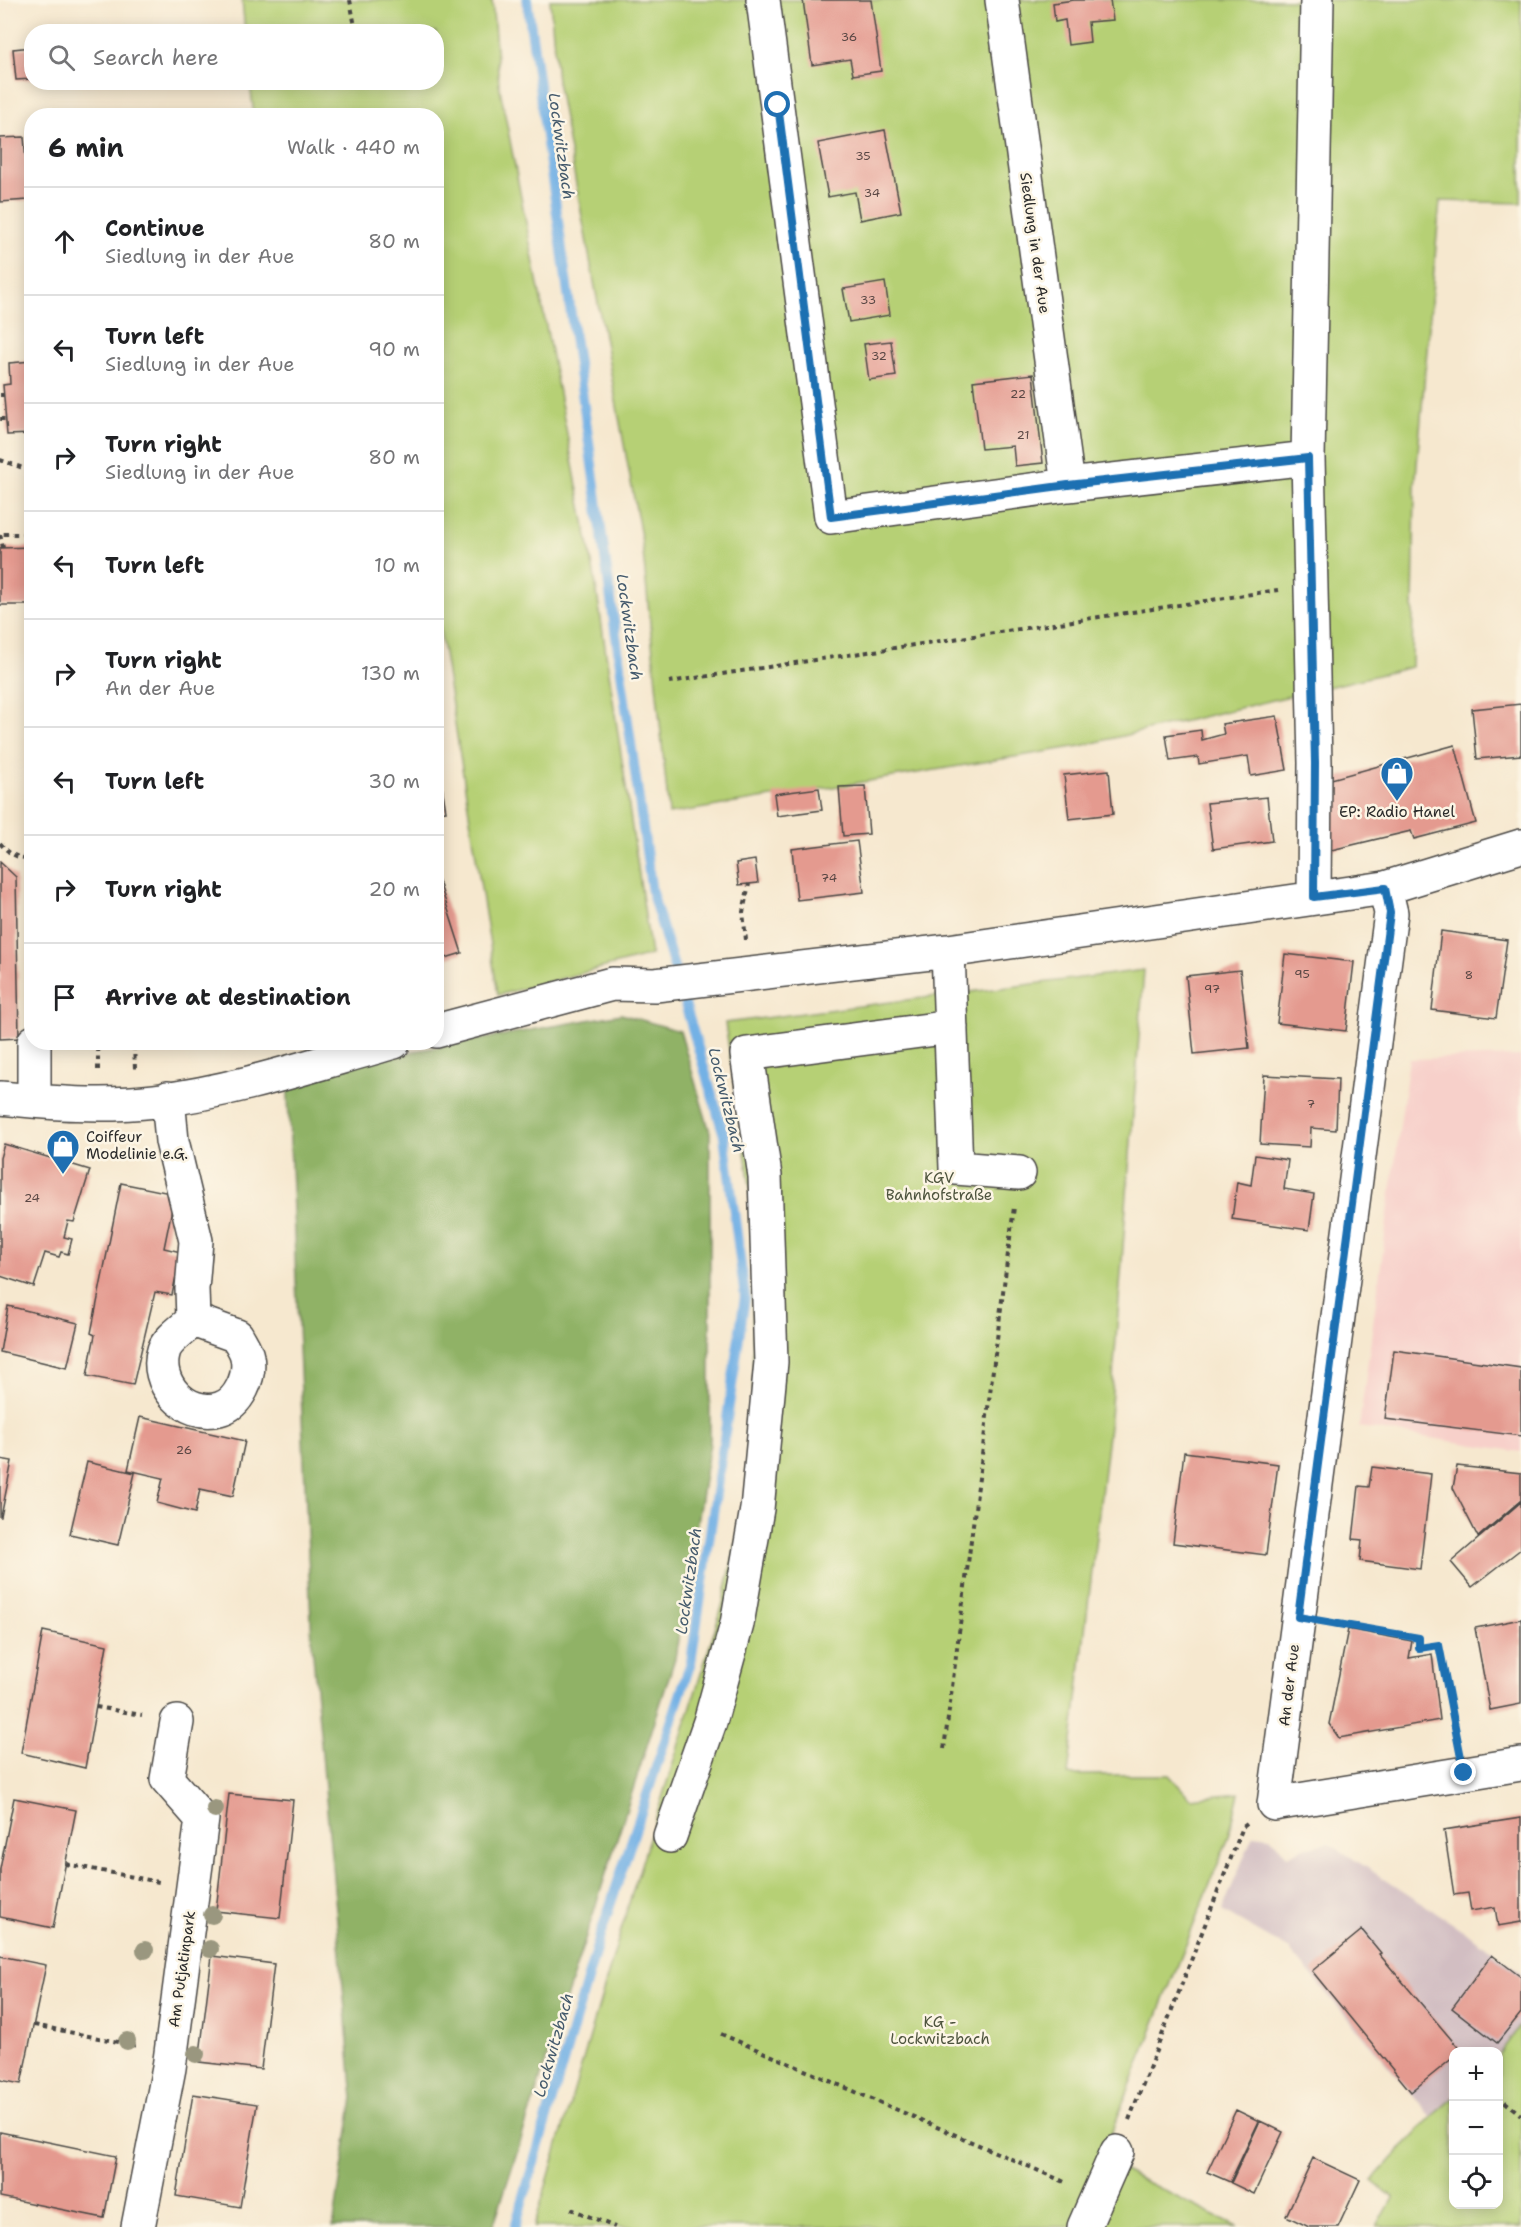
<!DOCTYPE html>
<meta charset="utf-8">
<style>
body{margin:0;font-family:"Shantell Sans",sans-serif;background:#f2f2f2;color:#202124}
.controls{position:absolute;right:18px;bottom:18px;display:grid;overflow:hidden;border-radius:12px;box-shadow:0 3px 15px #0003}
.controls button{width:54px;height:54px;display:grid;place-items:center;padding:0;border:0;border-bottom:2px solid #e0e0e0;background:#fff;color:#202124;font:30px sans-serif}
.stop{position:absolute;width:18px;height:18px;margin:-14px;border:4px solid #1f6fb2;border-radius:50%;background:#fff}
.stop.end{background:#1f6fb2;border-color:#fff;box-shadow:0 2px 6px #0008}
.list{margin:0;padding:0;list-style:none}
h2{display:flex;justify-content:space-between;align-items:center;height:78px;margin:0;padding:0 24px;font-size:26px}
h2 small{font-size:20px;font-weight:400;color:#757577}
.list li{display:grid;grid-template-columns:39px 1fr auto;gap:18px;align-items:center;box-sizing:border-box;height:108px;padding:0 24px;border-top:2px solid #e0e0e0}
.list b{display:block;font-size:22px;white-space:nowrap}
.list p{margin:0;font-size:20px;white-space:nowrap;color:#757577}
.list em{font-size:20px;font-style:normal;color:#757577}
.icon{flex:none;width:33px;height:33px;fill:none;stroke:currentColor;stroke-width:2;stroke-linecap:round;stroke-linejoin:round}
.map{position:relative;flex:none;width:1521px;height:2227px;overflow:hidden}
.search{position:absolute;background:#fff;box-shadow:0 3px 15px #0003;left:24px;top:24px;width:420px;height:66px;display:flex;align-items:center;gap:15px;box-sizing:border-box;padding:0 21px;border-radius:24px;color:#757577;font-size:22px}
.panel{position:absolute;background:#fff;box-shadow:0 3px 15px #0003;left:24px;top:108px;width:420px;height:942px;border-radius:24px}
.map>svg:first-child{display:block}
.built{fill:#f7d0ca}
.industrial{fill:#d2bec2}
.green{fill:#b6d075;stroke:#707e50;stroke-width:1.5}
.forest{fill:#90b266;stroke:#5e6e48;stroke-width:1.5}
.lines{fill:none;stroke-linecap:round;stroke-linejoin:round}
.stream{stroke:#73b1e5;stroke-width:10}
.building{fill:#e49a8f}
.minor-casing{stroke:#494744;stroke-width:36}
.path{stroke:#494744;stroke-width:4;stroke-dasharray:4.5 4.5;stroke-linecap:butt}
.minor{stroke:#fff;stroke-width:33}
.tree{fill:#9a977f}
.route{stroke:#1f6fb2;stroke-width:8}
.labels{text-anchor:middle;stroke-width:5;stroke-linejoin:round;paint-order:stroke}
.number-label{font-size:12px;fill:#594744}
.street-label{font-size:15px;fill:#2b2b2b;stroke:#fcf5e5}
.poi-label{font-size:15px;fill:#2b2b2b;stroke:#fcf5e5}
.park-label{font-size:15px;fill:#4e543e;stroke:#fcf5e5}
.water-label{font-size:16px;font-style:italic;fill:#445a6c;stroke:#fcf5e5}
</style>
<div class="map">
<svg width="1521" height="2227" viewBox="0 0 1521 2227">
<rect width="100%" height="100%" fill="#fcf5e5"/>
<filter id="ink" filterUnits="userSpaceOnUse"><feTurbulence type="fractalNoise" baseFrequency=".0167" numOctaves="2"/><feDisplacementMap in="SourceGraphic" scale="12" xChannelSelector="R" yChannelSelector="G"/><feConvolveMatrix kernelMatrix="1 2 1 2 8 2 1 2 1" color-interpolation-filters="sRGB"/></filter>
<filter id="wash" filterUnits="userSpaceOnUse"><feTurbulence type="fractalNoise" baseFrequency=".008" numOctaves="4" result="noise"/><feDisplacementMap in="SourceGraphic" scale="24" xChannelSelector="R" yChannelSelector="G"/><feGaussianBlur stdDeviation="1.35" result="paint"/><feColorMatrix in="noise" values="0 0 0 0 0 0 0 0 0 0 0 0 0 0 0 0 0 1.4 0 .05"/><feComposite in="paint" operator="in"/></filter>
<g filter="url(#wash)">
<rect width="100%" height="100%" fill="#f6e8cf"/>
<path class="built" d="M1521,1056V1452L1359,1427L1409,1059Z"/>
<path class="industrial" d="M1253,1835L1270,1837L1288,1856L1304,1848L1329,1843L1478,1940L1521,1973V2025L1499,2054L1454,2052L1453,2098L1431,2117L1290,1950L1222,1911Z"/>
<path class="green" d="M242,0H492L499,84L594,573L651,955L498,995L439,623H437L436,116L254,115L250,83L436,82V32L245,31Z
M550,0H1521V203L1440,201L1415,487L1412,667L1080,746L669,814L642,542L557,81Z
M1144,970L1110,1418L1068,1775H1169L1190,1798L1239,1793L1229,1836L1074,2227H534L629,1903L722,1607L754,1463L751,1192L725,1023Z
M1521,2025V2227H1377L1393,2198L1372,2181L1431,2117L1453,2098L1454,2204H1498L1499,2054Z
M1120,2169L1237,2227H1096Z"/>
<path class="forest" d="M621,1014L680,1031L710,1132V1443L675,1658L493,2227H333L353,2098L312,1644L287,1074Z"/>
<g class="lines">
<path class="stream" d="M515,2227L600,1936L691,1662L745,1297L724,1135L652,893L527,0"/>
</g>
<g id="blocks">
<path class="building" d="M803,0H871L881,71L853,75L850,59L812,65Z
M1074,0H1110L1113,20L1088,22L1090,42L1068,45L1065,20L1055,22L1053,3Z
M32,47V79L16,80L13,49Z
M885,130L901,212L860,220L855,192L828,197L818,143Z
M24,137L26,161L32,160V189H28V200L0,202V138Z
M885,282L890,315L849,322L843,289Z
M891,341L896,376L869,380L864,344Z
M32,361V434L7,435L3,385L10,384L9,363Z
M1033,374L1043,463L1015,466L1013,446L981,449L973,381Z
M32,547V605H0V548Z
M1521,704V755L1477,759L1472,709Z
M1277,716L1287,770L1251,776L1248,756L1199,764L1198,757L1170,761L1166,735L1201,730L1202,740L1224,734L1222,724Z
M1455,745L1476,823L1414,839L1411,831L1323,852L1324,781Z
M436,748L446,811L436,812Z
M1109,770L1113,814L1069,819L1064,775Z
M865,786L869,834L843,836L839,787Z
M819,788L822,810L777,816L774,794Z
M1267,797L1272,841L1213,849L1207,803Z
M857,841L864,892L797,900L792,849Z
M755,860L758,883L739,885L736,863Z
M0,862L16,877L19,1038L0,1039Z
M436,872L462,953L436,961Z
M1441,931L1507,940L1496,1018L1432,1010Z
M1285,954L1354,962L1346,1031L1277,1023Z
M1240,970L1249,1048L1194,1054L1186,976Z
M1264,1075L1338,1079L1336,1130L1311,1128L1310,1147L1260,1144Z
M4,1144L90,1170L74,1222L68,1221L64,1237L72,1239L68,1254L61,1252L59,1257L45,1253L34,1287L0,1276V1158Z
M1255,1155L1288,1160L1284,1189L1314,1194L1309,1230L1232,1219L1237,1182L1251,1185Z
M121,1183L175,1194L164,1248L181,1252L172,1295L155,1292L133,1385L87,1376L95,1335L91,1333Z
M8,1306L78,1323L67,1368L0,1352Z
M1394,1350L1521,1368V1436L1385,1419Z
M140,1417L245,1441L233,1496L200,1489L195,1513L157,1503L163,1478L128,1470Z
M1184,1452L1278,1464L1266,1555L1173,1543Z
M0,1459L12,1461L1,1517H0Z
M87,1462L135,1473L118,1545L70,1534Z
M1457,1466L1521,1473V1500L1478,1537L1453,1488Z
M1372,1467L1431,1474L1420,1569L1360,1561L1362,1540L1353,1539L1359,1486L1369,1487Z
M1521,1502V1549L1472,1587L1451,1562Z
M1521,1619V1704L1490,1710L1475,1628Z
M1348,1629L1412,1641L1409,1658L1432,1654L1440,1720L1339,1738L1329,1724Z
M43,1631L107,1645L85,1768L21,1753Z
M229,1794L293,1800L280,1918L216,1911Z
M14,1798L76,1810L53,1928L0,1917V1869Z
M1521,1818V1922L1498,1926L1495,1907L1471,1911L1468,1893L1454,1895L1444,1830Z
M1362,1930L1381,1953L1379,1954L1462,2052H1454V2057L1411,2092L1312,1971Z
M1492,1955L1521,1977V2013L1497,2043L1452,2008Z
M0,1956L46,1965L21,2084L0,2080Z
M212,1956L274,1964L261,2069L199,2062Z
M193,2094L257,2104L240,2207L176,2196Z
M1236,2110L1259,2121L1230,2182L1207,2172Z
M1260,2121L1283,2132L1254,2194L1231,2183Z
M0,2132L116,2156L104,2218L0,2197Z
M1313,2158L1360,2180L1338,2227H1309L1286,2216Z"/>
</g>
</g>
<g filter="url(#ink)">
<use href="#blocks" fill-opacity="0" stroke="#494744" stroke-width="1.5"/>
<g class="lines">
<defs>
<path id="minor" d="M763,0L831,517L1068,485L1308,458
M1002,0L1068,485
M1385,888L1391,913L1274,1804L1521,1764
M1314,897L1315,763L1308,458L1317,0
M948,951L956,1168L1019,1173
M436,1031L612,984L655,985L948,951L1385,888L1521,846
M34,1042V1101
M0,1098C50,1103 104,1107 155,1101C236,1091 315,1064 394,1042
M168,1098L172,1141L196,1241L192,1289L193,1320L237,1336C240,1342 246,1350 247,1357C251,1376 239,1404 219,1409C185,1418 153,1382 164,1350C168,1339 185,1328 193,1320
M670,1836L710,1722L737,1624L757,1509L771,1362L765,1176L747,1054L951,1027
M138,2227L169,2068L202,1819L167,1779L177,1722
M1084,2227L1117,2152"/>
</defs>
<use href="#minor" class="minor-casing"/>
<path class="path" d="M350,0L356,32
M0,395H4
M0,419H6
M0,460L32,471
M3,548L0,534H32
M669,682L1278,590
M0,843C9,854 17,859 32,858
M746,940L743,912L749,884
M98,1070V1045L134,1044L135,1069
M1334,1624L1419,1638V1648L1439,1645L1458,1740
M96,1707L142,1715
M944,1749L1014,1207
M66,1864L159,1882
M34,2025L138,2046
M721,2034L1067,2183
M1498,2096L1521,2115
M1129,2120L1243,1827L1247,1824
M571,2209L615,2227"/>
<use href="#minor" class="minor"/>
</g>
<g class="tree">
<circle cx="215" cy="1809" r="9"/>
<circle cx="212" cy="1915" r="9"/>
<circle cx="210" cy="1949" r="9"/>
<circle cx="145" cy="1950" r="9"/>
<circle cx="127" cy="2041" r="9"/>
<circle cx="196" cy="2054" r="9"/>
</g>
</g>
<g class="lines" filter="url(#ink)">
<path class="route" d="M778,105L831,517L1068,485L1308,458L1315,763L1314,897L1385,888L1390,913L1298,1617L1419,1638V1648L1439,1645L1464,1773"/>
</g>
<defs>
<symbol id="shop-pin" viewBox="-11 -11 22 30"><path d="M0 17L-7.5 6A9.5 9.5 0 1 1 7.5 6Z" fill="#1f6fb2" stroke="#fcf5e5"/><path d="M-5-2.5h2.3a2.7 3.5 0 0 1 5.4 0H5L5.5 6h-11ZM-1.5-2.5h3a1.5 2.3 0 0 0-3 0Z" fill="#fff"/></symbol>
</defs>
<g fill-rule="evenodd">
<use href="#shop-pin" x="1378" y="754" width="38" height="52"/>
<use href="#shop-pin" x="44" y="1127" width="38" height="52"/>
</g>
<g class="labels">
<g class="number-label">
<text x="849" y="41">36</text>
<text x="863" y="160">35</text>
<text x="872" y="197">34</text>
<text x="868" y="304">33</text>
<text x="879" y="360">32</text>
<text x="1018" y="398">22</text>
<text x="1023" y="439">21</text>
<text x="829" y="882">74</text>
<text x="1302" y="978">95</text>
<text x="1469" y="979">8</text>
<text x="1212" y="993">97</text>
<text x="1311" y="1108">7</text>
<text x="32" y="1202">24</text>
<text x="184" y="1454">26</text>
</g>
<g class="street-label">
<text transform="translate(1035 243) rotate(82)" y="5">Siedlung in der Aue</text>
<text transform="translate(1289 1685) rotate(-83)" y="5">An der Aue</text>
<text transform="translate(182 1969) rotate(-82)" y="5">Am Putjatinpark</text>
</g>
<g class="poi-label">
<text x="1397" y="817">EP: Radio Hanel</text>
<text x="86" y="1142" text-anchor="start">Coiffeur<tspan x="86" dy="17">Modelinie e.G.</tspan></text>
</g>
<g class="park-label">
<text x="939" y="1183">KGV<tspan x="939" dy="17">Bahnhofstraße</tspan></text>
<text x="940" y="2027">KG -<tspan x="940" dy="17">Lockwitzbach</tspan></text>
</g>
<g class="water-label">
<text transform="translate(562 146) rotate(82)" y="6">Lockwitzbach</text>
<text transform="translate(630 627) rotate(82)" y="6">Lockwitzbach</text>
<text transform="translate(727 1100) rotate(76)" y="6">Lockwitzbach</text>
<text transform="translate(688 1581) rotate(-82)" y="6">Lockwitzbach</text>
<text transform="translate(553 2045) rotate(-74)" y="6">Lockwitzbach</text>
</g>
</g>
</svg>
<div class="controls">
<button>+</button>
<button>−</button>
<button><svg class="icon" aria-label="locate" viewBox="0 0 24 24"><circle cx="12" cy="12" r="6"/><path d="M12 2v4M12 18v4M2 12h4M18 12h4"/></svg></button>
</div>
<div class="stop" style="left:778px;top:105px"></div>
<div class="stop end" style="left:1464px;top:1773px"></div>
<div class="search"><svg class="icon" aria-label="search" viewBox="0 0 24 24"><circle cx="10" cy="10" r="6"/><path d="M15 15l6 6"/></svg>Search here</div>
<section class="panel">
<h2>6 min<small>Walk · 440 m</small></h2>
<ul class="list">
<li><svg class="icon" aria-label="ahead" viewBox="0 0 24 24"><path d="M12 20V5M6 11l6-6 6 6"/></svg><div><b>Continue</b><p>Siedlung in der Aue</p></div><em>80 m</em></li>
<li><svg class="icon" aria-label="left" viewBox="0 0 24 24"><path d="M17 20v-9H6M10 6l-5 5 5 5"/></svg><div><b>Turn left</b><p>Siedlung in der Aue</p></div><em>90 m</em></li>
<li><svg class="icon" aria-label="right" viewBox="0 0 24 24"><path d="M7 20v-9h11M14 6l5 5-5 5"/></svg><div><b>Turn right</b><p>Siedlung in der Aue</p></div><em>80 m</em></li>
<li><svg class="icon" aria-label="left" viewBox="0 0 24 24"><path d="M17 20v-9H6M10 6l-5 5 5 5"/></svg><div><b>Turn left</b></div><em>10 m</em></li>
<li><svg class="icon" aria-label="right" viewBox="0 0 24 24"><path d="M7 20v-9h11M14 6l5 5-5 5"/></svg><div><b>Turn right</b><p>An der Aue</p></div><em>130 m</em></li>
<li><svg class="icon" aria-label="left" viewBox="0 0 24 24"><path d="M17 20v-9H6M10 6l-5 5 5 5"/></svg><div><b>Turn left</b></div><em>30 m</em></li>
<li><svg class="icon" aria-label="right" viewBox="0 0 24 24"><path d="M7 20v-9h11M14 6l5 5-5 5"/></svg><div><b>Turn right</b></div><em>20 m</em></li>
<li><svg class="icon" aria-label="arrive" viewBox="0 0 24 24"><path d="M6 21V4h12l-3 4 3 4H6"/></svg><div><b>Arrive at destination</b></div></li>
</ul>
</section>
</div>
